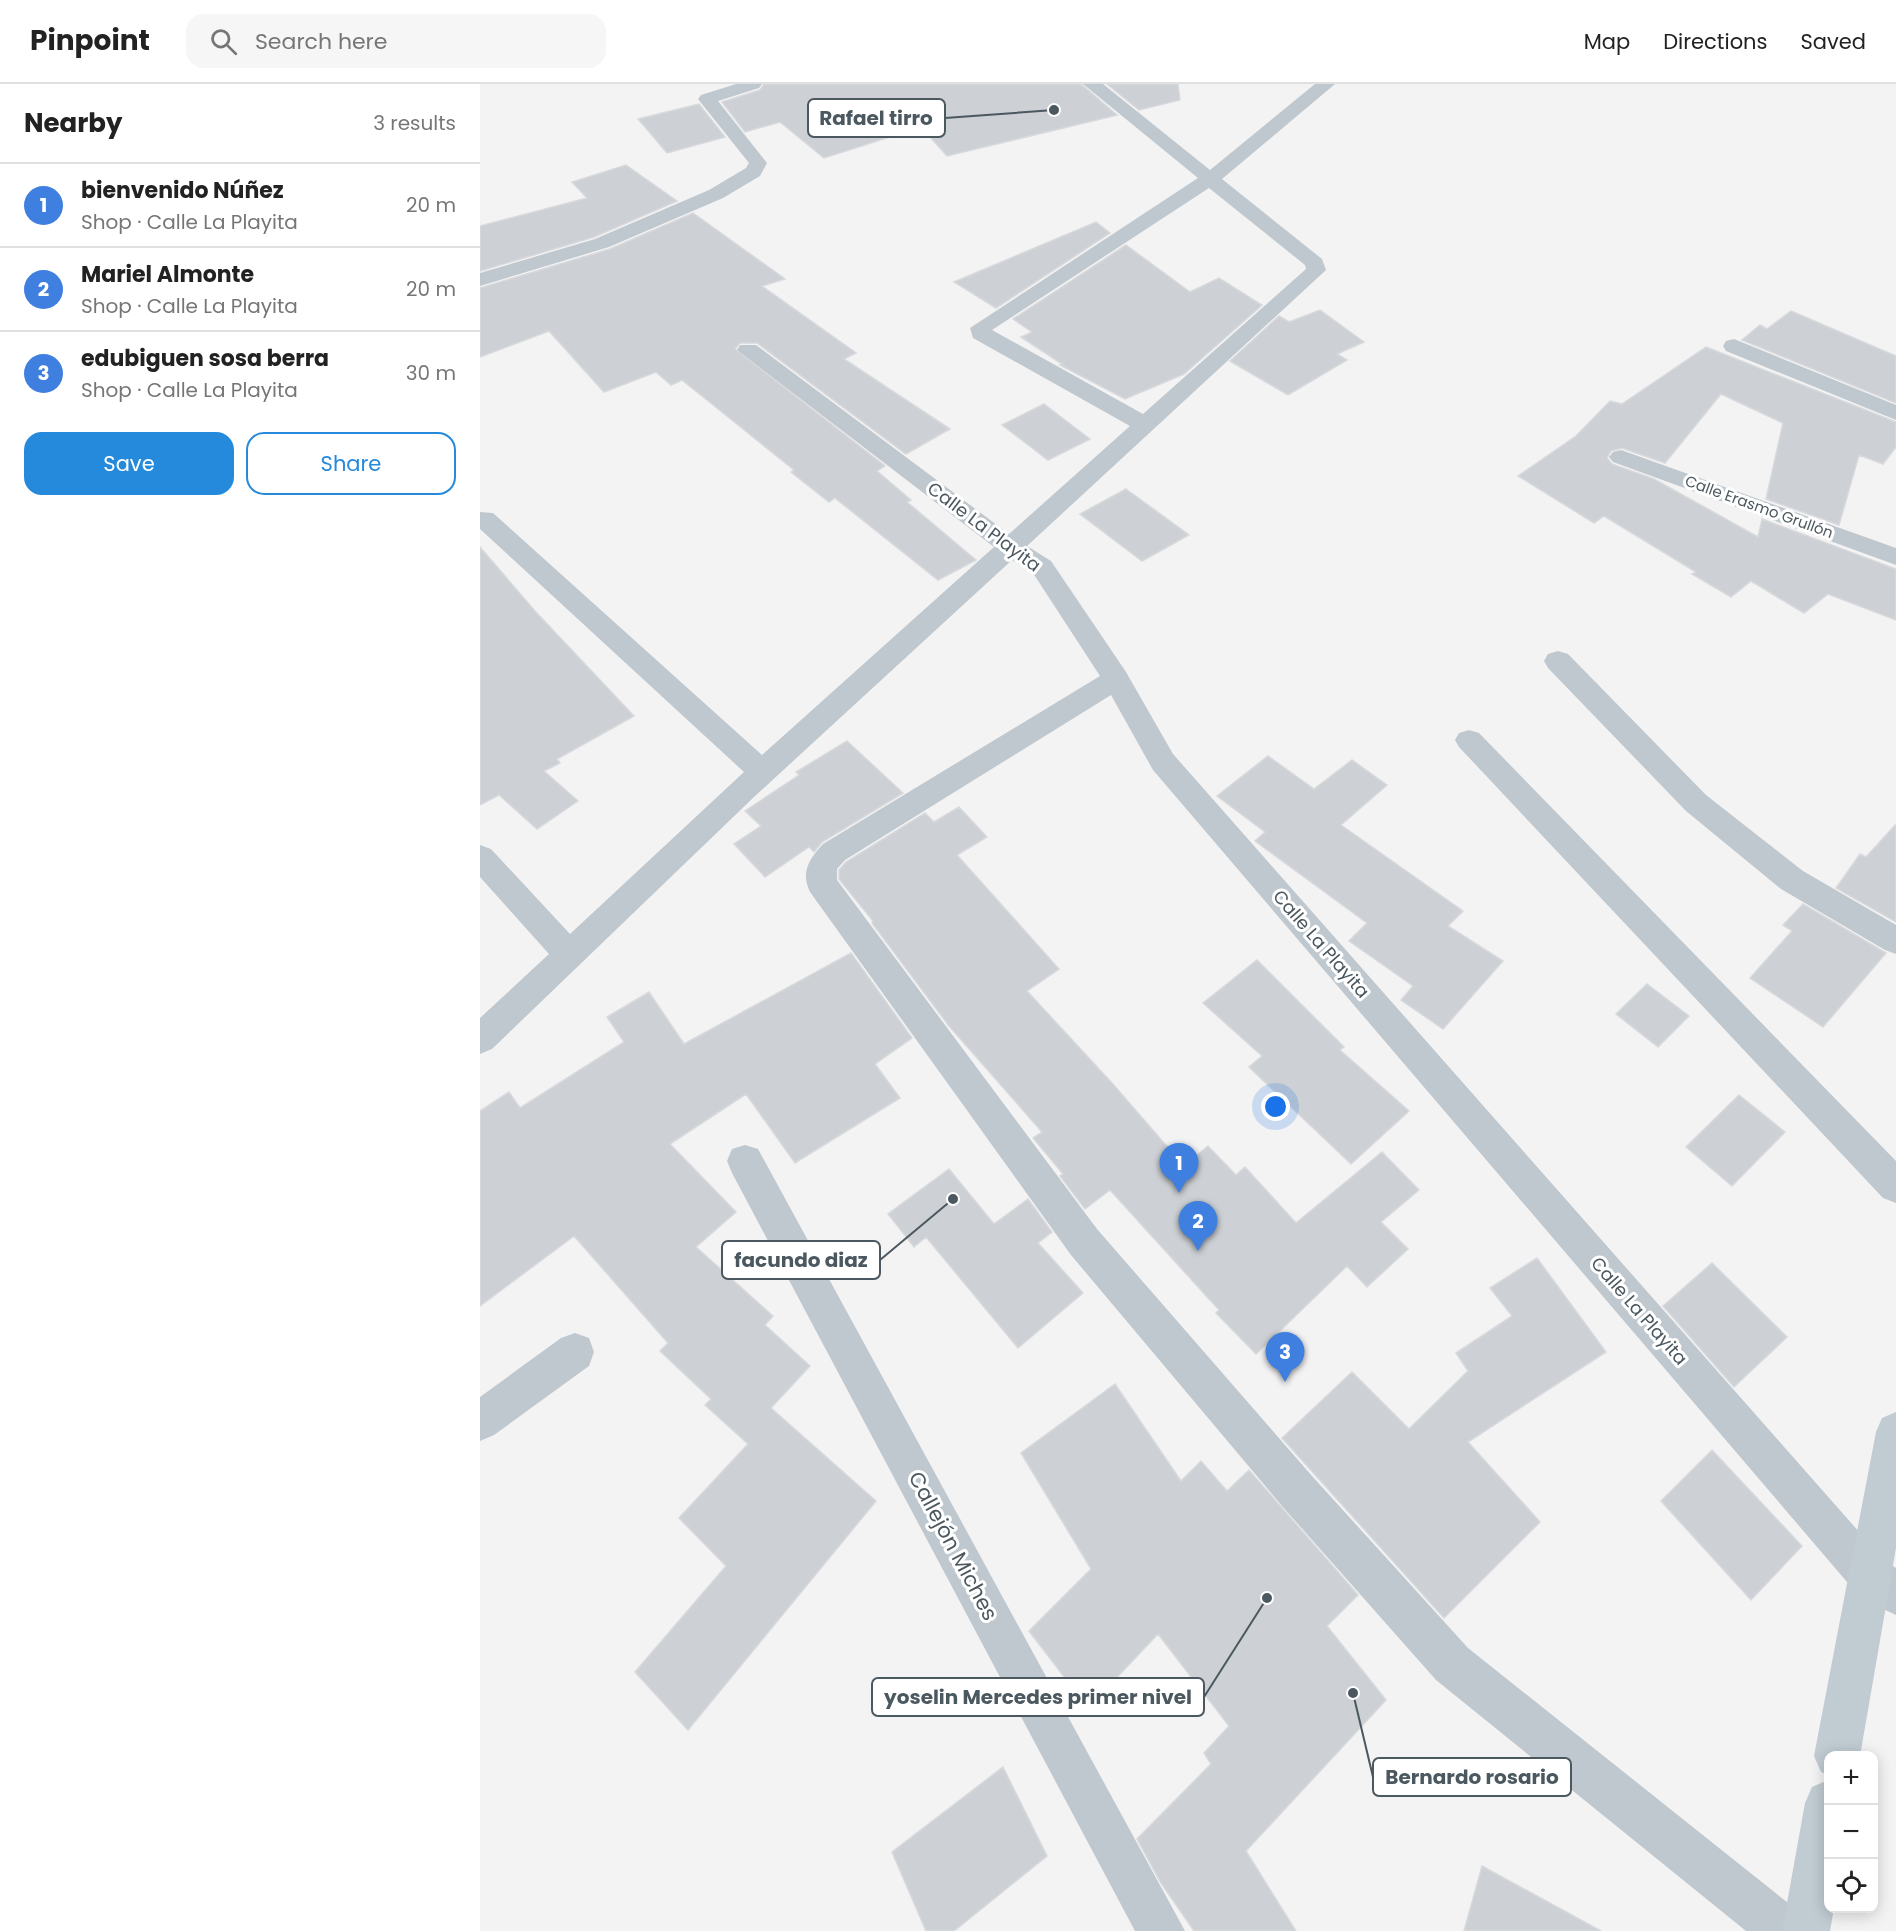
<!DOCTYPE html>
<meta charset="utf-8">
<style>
body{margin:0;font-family:Poppins,sans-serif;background:#f6f6f6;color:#222}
.controls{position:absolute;right:18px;bottom:18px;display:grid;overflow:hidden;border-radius:12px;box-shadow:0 3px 15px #0003}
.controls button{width:54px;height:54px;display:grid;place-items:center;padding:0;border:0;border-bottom:2px solid #e0e0e0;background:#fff;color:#222;font:30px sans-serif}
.you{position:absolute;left:796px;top:1023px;width:21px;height:21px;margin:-15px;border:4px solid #fff;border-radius:50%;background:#1a73e8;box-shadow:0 0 0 9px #1a73e833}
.badge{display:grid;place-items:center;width:39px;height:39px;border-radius:50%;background:#258adc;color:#fff;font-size:20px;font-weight:700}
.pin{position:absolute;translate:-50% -50px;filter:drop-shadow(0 2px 3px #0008)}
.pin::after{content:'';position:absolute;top:32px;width:21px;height:18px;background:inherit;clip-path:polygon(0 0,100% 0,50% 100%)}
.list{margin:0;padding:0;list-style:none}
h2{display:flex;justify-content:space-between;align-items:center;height:78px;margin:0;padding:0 24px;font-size:26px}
h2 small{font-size:20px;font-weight:400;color:#767676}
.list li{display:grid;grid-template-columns:39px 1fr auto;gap:18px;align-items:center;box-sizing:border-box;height:84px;padding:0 24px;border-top:2px solid #e0e0e0}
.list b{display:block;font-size:22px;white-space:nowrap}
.list p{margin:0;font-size:20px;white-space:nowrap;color:#767676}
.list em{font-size:20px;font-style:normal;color:#767676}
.actions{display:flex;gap:12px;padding:18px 24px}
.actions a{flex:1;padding:14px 0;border:2px solid #258adc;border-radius:18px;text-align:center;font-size:21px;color:#258adc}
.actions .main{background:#258adc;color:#fff}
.icon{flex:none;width:33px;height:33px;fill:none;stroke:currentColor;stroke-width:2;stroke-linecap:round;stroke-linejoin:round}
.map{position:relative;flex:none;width:1416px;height:1847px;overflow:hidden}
header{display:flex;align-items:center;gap:36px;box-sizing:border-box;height:84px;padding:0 30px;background:#fff;border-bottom:2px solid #e0e0e0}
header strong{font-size:28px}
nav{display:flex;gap:33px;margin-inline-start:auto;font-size:21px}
.search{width:420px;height:54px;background:#f6f6f6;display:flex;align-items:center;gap:15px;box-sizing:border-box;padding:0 21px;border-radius:18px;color:#767676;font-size:22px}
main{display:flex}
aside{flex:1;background:#fff}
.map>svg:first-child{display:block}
.building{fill:#cdd0d4;stroke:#d7d9dd;stroke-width:1.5}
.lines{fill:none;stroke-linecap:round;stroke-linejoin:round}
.street{fill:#bfc8ce;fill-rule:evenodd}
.secondary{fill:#c0cbd2;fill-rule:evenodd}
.labels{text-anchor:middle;stroke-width:6;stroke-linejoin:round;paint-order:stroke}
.far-street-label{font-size:15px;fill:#4b585f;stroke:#fff}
.street-label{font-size:18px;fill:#4b585f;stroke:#fff}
.near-street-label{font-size:21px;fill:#4b585f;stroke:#fff}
.leader{fill:none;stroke:#4b585f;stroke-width:2}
.callout-dot{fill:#4b585f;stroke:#fff;stroke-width:2}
.callout{fill:#fff;stroke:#4b585f;stroke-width:2}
.callout-label{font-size:20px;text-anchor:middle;font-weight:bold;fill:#4b585f}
</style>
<header>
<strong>Pinpoint</strong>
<div class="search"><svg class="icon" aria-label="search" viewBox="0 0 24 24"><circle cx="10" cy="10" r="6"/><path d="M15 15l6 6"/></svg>Search here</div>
<nav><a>Map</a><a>Directions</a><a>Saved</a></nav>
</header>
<main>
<aside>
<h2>Nearby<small>3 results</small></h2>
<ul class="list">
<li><span class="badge" style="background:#3f7fe0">1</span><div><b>bienvenido Núñez</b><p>Shop · Calle La Playita</p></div><em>20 m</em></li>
<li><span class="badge" style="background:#3f7fe0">2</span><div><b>Mariel Almonte</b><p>Shop · Calle La Playita</p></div><em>20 m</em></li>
<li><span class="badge" style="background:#3f7fe0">3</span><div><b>edubiguen sosa berra</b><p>Shop · Calle La Playita</p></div><em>30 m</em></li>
</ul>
<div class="actions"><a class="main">Save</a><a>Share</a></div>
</aside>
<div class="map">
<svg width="1416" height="1847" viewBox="0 0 1416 1847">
<rect width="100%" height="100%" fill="#f4f3f3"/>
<path class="building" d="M284,0H601L637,31L467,72L441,43L344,74L300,38L265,48L242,18L280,6Z
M627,0H698L700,16L659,26Z
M219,20L245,53L187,69L158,35Z
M146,81L197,117L114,153L0,187V142L107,114L92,98Z
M213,129L305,195L282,202L376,269L364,275L470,345L426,370L277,259H260L255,265L405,382L397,387L431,416L427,418L496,476L458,496L355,414L349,418L311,388L314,386L202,296L191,301L176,288L124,308L69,247L0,273V204L130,165Z
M616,138L630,149L516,224L474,198Z
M646,161L710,208L739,194L782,221L704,290L645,315L580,281L582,280L541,253L552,248L533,235Z
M840,226L884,258L857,270L867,276L808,311L750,277L799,232L809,238Z
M1311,227L1416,272V319L1262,256L1280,241L1287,245Z
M1226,263L1416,338V363L1403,380L1379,371L1359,441L1286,415L1303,339L1241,310L1185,379L1142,364L1131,367L1127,374L1132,380L1174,395L1278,453L1282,435L1416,485V536L1348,510L1324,529L1271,497L1251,513L1212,490L1216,488L1124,432L1114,439L1038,392L1096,352L1130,317L1142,320Z
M564,320L610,355L568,376L522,341Z
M646,405L709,451L662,477L600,430Z
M0,463L55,527L154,632L77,675L80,679L64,687L98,717L57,745L19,711L0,721Z
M367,657L423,709L342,758L334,768L329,763L285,793L254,760L281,742L265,727L319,691L316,688Z
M788,672L834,705L872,676L907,701L861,741L983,827L968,842L1023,877L963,945L921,916L933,902L869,857L887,839L775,757L785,748L737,712Z
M479,723L507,753L477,771L579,885L547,907L632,999L704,1082L728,1062L756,1091L765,1083L816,1139L902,1068L939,1106L901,1138L928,1165L887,1203L867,1182L776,1270L736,1229L739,1226L630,1106L605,1125L580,1092L583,1090L553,1054L562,1048L469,942L392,839L393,837L359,795V786L366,778L445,729L454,738Z
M1416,740V838L1356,804L1380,770L1386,773Z
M1323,820L1406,869L1343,943L1270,894L1312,847L1303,841Z
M371,869L432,954L395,980L420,1014L315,1079L266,1010L190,1060L256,1128L216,1163L293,1232L285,1241L330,1282L291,1324L396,1417L208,1646L155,1588L246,1482L199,1434L268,1360L225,1321L231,1315L180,1267L188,1259L94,1152L0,1222V1027L29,1008L40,1024L144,958L127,933L169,908L204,960Z
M777,876L864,963L860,966L929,1027L871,1080L769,983L782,972L723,919Z
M1167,900L1209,932L1178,963L1136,930Z
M1259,1011L1305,1048L1252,1102L1206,1063Z
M469,1085L514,1140L548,1115L572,1148L558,1159L603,1209L538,1264L446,1153L434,1163L408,1130Z
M1057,1174L1126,1268L988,1358L1060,1438L964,1534L802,1354L872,1288L929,1345L988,1287L976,1269L1032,1232L1010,1204Z
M1232,1179L1307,1253L1254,1303L1183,1222Z
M635,1300L701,1397L721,1377L747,1407L769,1386L878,1511L847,1542L906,1616L766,1767L816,1847H714L681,1799L657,1755L731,1680L724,1669L749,1642L678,1550L608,1624L549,1547L611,1485L541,1369Z
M1232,1366L1322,1462L1271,1516L1181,1417Z
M523,1683L567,1772L474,1847H446L412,1768Z
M1002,1782L1121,1847H984Z"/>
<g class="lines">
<path class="street" d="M256,0H282L279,4L238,17L287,79L280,92L243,114L129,163L0,202V189L115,155L229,106L266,84L269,79L218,15L221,11Z
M603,0H623L730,86L835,0H855L742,95L842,175L846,186L547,462L571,477L646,588L693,670L1403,1475L1416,1484V1531L1401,1524L1373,1505L673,686L631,611L365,776L357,785V796L617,1145L832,1392L988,1564L1322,1830L1329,1847H1266L956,1596L802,1422L591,1171L330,808C320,788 330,774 343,760L620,592L553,489L532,476L274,713L12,965L0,970V934L69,870L0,793V761L11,765L90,850L264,688L0,445V428L13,429L282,671L514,463L257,266L260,261H276L529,450L650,342L493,254L490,244L718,94ZM729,104L825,181L826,185L663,330L512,246Z
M1254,255L1416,321V336L1246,267L1243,262L1246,257Z
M1141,366L1416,464V481L1133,378L1129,373L1133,368Z
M1078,567L1088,570L1226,711L1323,787L1416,841V870L1405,866L1301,805L1206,727L1068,584L1064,577L1068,570Z
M989,646L999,649L1416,1077V1119L1403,1114L979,663L975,656L979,649Z
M265,1061L278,1065L705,1847H655L252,1089L247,1077L252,1065Z
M95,1249L109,1254L114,1268L109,1282L14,1351L0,1357V1313L81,1254Z"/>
<path class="secondary" d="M1416,1328V1464L1380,1672H1348V1691L1341,1688L1334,1672L1396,1348L1402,1334Z
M1348,1696V1824H1354L1350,1847H1302L1325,1719L1332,1703Z"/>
</g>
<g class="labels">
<g class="far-street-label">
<text transform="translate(1279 423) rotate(20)" y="5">Calle Erasmo Grullón</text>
</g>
<g class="street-label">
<text transform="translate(504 443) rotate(37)" y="6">Calle La Playita</text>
<text transform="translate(841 860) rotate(49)" y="6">Calle La Playita</text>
<text transform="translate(1159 1227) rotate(49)" y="6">Calle La Playita</text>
</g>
<g class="near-street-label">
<text transform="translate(473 1462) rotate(62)" y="7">Callejón Miches</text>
</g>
</g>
<path class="leader" d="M574 26L465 34M473 1115L400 1176M787 1514L724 1613M873 1609L893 1693"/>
<g class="callout-dot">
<circle cx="574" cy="26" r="6"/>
<circle cx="473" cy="1115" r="6"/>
<circle cx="787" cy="1514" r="6"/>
<circle cx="873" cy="1609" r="6"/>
</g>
<g class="callout">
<rect x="328" y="15" width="137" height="38" rx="6"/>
<rect x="242" y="1157" width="158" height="38" rx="6"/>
<rect x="392" y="1594" width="332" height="38" rx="6"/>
<rect x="893" y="1674" width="198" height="38" rx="6"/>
</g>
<g class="callout-label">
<text x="396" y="41">Rafael tirro</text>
<text x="321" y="1183">facundo diaz</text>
<text x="558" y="1620">yoselin Mercedes primer nivel</text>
<text x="992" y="1700">Bernardo rosario</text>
</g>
</svg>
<div class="controls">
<button>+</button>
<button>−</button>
<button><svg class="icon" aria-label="locate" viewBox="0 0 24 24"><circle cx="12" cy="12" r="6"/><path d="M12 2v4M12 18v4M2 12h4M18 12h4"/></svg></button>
</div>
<div class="you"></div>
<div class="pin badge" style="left:699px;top:1109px;background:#3f7fe0">1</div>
<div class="pin badge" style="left:718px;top:1167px;background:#3f7fe0">2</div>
<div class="pin badge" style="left:805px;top:1298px;background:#3f7fe0">3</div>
</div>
</main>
